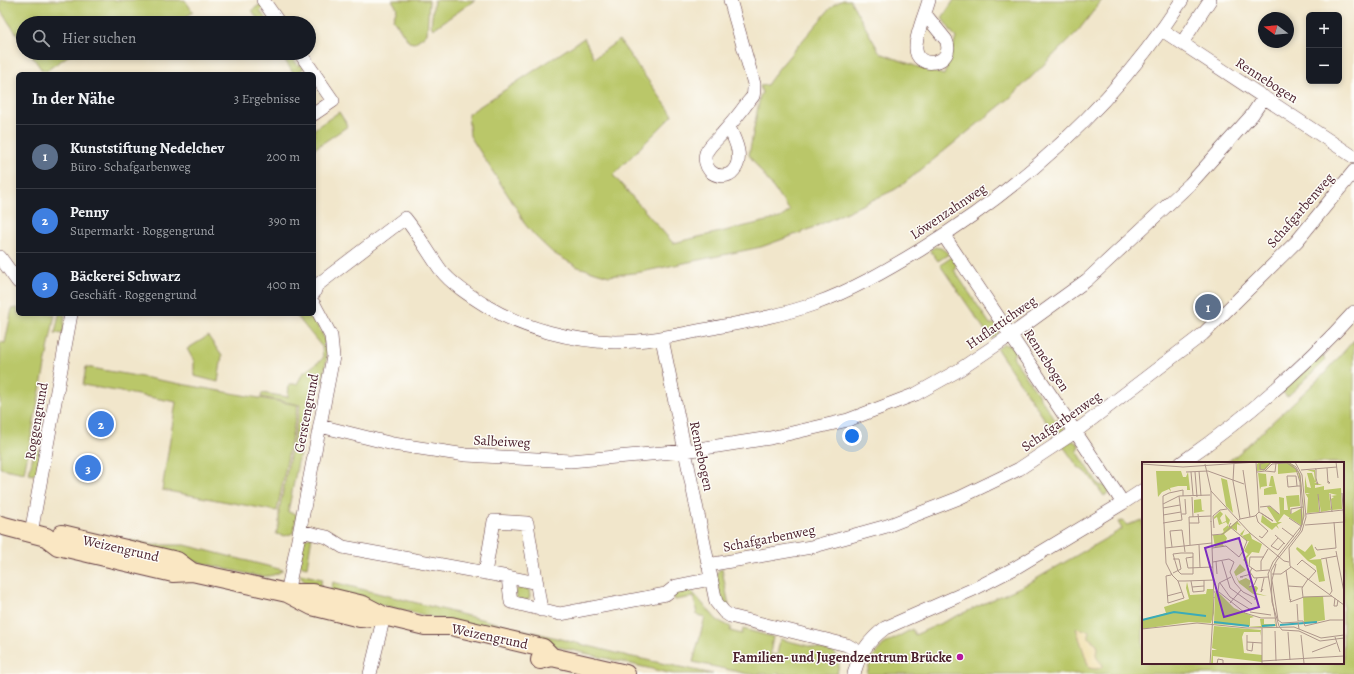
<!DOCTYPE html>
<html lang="de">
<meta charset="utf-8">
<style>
body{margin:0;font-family:Alegreya,serif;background:#242831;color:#f1f3f6}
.controls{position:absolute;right:12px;top:12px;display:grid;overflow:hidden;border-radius:6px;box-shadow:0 2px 6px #0003}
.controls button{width:36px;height:36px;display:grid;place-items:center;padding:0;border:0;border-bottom:1px solid #363941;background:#171b24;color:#f1f3f6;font:20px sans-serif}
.compass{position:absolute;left:1258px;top:12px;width:36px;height:36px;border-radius:50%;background:#171b24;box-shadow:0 2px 6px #0003;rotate:286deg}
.you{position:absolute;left:852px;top:436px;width:14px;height:14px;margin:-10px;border:3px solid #fff;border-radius:50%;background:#1a73e8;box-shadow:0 0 0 6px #1a73e833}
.badge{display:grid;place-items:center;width:26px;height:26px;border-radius:50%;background:#d690ce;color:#fff;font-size:13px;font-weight:700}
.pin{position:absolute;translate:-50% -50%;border:2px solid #fff;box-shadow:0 1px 4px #0006}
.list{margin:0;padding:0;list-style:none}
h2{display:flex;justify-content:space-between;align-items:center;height:52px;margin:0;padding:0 16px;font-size:17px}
h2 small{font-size:13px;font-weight:400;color:#9ea1a6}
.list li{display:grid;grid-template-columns:26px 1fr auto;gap:12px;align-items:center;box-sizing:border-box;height:64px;padding:0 16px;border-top:1px solid #363941}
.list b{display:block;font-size:15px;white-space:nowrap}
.list p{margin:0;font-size:13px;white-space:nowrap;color:#9ea1a6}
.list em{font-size:13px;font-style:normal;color:#9ea1a6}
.icon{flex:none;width:22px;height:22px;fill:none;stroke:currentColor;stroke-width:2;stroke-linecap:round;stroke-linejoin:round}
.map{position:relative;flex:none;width:1354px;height:674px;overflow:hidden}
.search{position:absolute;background:#171b24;box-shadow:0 2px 6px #0003;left:16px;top:16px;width:300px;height:44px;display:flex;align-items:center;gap:10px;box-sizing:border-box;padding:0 14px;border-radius:22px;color:#9ea1a6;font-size:15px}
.panel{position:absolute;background:#171b24;box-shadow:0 2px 6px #0003;left:16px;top:72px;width:300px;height:244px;border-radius:6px}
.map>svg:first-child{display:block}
.green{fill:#bac769;stroke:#82734a}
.sand{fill:#eeda9e;stroke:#9c7c64}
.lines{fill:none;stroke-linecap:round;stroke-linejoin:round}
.street-casing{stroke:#633d43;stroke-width:14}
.secondary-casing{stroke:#633d43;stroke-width:20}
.street{stroke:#fff;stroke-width:13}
.secondary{stroke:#fae7c3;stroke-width:18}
.poi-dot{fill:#b5179e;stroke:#fdfcf7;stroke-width:1.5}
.labels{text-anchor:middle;stroke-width:3;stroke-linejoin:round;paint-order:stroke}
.street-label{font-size:14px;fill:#4a1f2b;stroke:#fdfcf7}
.poi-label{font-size:14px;font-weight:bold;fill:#4a1f2b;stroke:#fdfcf7;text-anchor:end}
.inset-river{fill:none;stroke:#3babb8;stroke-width:2}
.inset-road{fill:none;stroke:#ae968b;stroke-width:1}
.view{fill:#7b2cbf;fill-opacity:0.15;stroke:#7b2cbf;stroke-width:2}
.inset-edge{fill:none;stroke:#4a1f2b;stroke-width:2}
</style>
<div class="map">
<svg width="1354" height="674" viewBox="0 0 1354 674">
<rect width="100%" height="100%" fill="#fdfcf7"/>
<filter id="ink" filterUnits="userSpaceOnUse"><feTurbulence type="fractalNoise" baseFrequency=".025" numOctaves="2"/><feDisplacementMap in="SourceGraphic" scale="8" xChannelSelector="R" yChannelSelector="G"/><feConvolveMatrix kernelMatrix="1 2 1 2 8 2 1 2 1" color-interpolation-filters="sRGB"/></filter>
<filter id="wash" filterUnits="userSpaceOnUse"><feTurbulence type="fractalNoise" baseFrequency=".012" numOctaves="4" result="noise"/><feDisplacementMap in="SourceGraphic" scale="16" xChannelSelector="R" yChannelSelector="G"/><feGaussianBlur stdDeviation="0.9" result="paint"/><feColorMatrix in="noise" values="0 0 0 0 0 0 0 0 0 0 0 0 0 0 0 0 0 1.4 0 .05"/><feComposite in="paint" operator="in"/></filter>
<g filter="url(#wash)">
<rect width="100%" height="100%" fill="#f1e6cb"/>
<path class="green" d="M0,0H185L193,12L178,23H23V43L0,10Z
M392,0H429L427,34L414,43L409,42L393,19L397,8Z
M434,0H475L433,29L431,25Z
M843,0H850L880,53L918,67L944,75L956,38L942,18L954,0H1102L1078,31L1011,97L902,185L894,190L808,230L761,247L641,272L609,276L578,267L553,253L535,236L524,223L520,214L470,136L468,114L584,38L594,58L619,40L673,115L613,175L673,243L780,218L790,211L749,155L760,96L762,93L760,86L767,85L779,68L833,5Z
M261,4L264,8L260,11L267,20L271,18L272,23H260L252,10Z
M30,53H72L46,71L41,69Z
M286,53H294L295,54L292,56L298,66L301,64L304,68L296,74H294L282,56Z
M339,112L348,126L314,149V129Z
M935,247L941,248L949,254L938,261L930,250Z
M952,257L956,265L954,270L990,324H997L999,326L998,334L991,339L940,265Z
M18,308V314H55L24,473L0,468V342L5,343L12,309Z
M59,314H65L63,334L55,333Z
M295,314H309L322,333L328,348L323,383L314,382L288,512L297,514L293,533L285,536L276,534L279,523V511L300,405L261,397L262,393L288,397L289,384H297L303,373L320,361L323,358L322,347Z
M208,336L222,356L218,382L194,376V361L187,349Z
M1354,340V674H867L871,659L883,645L912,629L915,635L1029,583L1122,529L1118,522L1122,521L1127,525L1143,520V663H1343V463H1226L1238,454L1324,374Z
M1004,344L1012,346L1015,351L1013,357L1055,420H1063L1064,430L1056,436L997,349Z
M1322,353L1325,361L1287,397L1281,390Z
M86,367L298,405L277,511L162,490L176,402L83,385Z
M1072,440L1079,445L1077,451L1099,485L1106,486L1111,491L1104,496L1089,475L1078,467L1063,446Z
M34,449L41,450L37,472L33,475L29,474Z
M312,536L307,567L299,565L303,542L305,539Z
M130,540L154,545H185L283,570C275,576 266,577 257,576L129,546Z
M722,569L729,606V608C719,600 718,587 716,575L719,570Z
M300,574L322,579L319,590C309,586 304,584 300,574Z
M333,582L628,656L713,674H673L330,593Z
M523,586L529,590L530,596L528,600L517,599C516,592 515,587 523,586Z
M688,587L717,620L731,627L730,631L742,634L743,629L773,637L770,654L777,655L780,639L833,652L840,659L837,674H748L693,662L705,617L697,615L694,597L675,600L673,596L675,590Z"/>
<path class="sand" d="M1076,628L1089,631V638L1097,644L1098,649L1096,653L1097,658L1103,665L1101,668L1095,669L1089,668Z"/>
</g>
<g filter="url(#ink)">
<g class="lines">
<defs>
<path id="street" d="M263,0L279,23
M925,14L946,40C957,65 914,72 916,46C916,34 926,12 929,0
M1162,30L1354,157
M1182,43L1210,0
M300,53L333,101L314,114
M729,127C735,140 744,157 734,170C728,178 716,177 710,171C706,166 704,159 706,153C709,146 716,140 722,134C730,125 738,116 745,106C747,103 751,99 753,96C754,93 754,87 754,84L730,0
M944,236L1123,503
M0,257L18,282
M314,293L316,286L405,218C418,234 428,252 440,269C451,284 472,297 488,307C525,329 572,341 615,342C646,342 678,335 708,329C744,322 780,316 814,304C851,291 887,270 920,250C1024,186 1115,103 1182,0
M662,339L716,602L724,612L730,616L847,645L861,653
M320,426L393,444L466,455L570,461L685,451L770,438L848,420L916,394L959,370L1011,335L1087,280L1190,184L1252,115L1264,97
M1181,463C1244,419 1303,369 1354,312
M300,531L327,537L343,547L508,577L537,583
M31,533L71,314
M708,565L811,547L887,526L959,498L1019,469L1075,432L1203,334L1297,241L1354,171
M485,573L494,521L527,523L541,610
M508,577L511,602L560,614L666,594L676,586L711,579
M287,593L295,555L333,357L331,336L314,304
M370,674L384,616
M854,674C859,654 868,641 885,628L974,589L1015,568L1123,503L1143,490"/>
<path id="secondary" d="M0,525L46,537L58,546L173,573L192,572L287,593L312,606L360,618L384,616
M62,534L177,561L192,572
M290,593H313L363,605L384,616L425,626H451L543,648L552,657
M540,660L552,657L626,674"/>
</defs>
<use href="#street" class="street-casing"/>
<use href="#secondary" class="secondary-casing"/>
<use href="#street" class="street"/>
<use href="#secondary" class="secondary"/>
</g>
</g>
<circle class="poi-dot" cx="960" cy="657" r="4"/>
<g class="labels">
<g class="street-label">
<text transform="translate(1267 80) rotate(33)" y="5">Rennebogen</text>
<text transform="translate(1300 210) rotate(-49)" y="5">Schafgarbenweg</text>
<text transform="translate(948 211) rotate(-34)" y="5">Löwenzahnweg</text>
<text transform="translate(1001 322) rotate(-35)" y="5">Huflattichweg</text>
<text transform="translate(1047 360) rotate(57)" y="5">Rennebogen</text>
<text transform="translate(306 413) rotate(-79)" y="5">Gerstengrund</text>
<text transform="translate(36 421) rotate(-80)" y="5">Roggengrund</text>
<text transform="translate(1061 421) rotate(-35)" y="5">Schafgarbenweg</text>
<text transform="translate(502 441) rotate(3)" y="5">Salbeiweg</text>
<text transform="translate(702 456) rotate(78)" y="5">Rennebogen</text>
<text transform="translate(769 538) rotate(-11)" y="5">Schafgarbenweg</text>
<text transform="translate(121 548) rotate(13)" y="5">Weizengrund</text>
<text transform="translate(490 636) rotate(12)" y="5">Weizengrund</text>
</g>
<g class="poi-label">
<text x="952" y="662">Familien- und Jugendzentrum Brücke</text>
</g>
</g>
<g transform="translate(1142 462)">
<rect width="202" height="202" fill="#f1e6cb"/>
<path d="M118,0H146L151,3L158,12L159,19L160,29L156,10L136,12V0L129,1L123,8L115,9V2ZM165,8H173L174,20H172L180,23H173V26L182,24V28L199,26L200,47L190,48L189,37L192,35L189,34L195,33L187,31L189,48L179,50L176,32L177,50L165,51L166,36L163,31L165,32L168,31H163L161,18L163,29V14L165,25L169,26L165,11H170L173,19L172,10ZM14,9H39L41,15H44L46,10L48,28H45V24H36L28,26L29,30L27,27L20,30L16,35ZM116,11L124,12L125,24L119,25L118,28ZM129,14H131L135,32L122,33V27L131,24H127ZM79,16L85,18L91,51L84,44ZM161,32L162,53L160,64L142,52L136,60H140L135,63L137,67L134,64L130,68L119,60L120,53L130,61H135L125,45L127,44L138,52L137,35L142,36V48H146L144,34L157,33L158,44L148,45L149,52L160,46L161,58ZM59,37L60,48L63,49L52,51V38ZM78,49L81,52L78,56L80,61L84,59L83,52L88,58L86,64L88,65L82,71L81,67L86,63L84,60L77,63L75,55L72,57V55ZM95,59L99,64L95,62V69L90,66L82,72L85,76L83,81L79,80L82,84L73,85L71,73H78ZM103,67L100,74L108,71L110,77L120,82L117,91L110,90L105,96L106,102L101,98L106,92L102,89L107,79H105L98,72ZM170,82L174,94L167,98L179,97L183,119L177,120L174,104L166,99L154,87L155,85L163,90ZM98,102L104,108L94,114L97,119L104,116L109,119L107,125L114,124L116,126L114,131L125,134L111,132L97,121L92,110ZM45,120L48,133L64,132L65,127H71L72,151L69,161L47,160L0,167V158L24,151L22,145L47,137L44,126ZM76,130L92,146L112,155L108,156V164H119L118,157H122V162H133L132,156L134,164L119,165L72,162L73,131ZM181,134L183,158L162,162L161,135ZM72,164L119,168L118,174V170H102L100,175L102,191L120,193V200L71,194V202H69L70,188H75L70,186Z" fill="#bac769"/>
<path class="inset-river" d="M0,158L32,150L64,154M72,160L107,164M138,163L175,160M120,164L133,163"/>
<path class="inset-road" d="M127,0L118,2V7L122,8L129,0M146,0L154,5L158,13L162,54L158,69L135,98L129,109L130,140L137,164L140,168L157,169L178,179L202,176M153,0L160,13L164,55L160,69L147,86L148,104L202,143M194,0L196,16M92,1L91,19L98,57M0,2L41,5L115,0M63,2L69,29V60M185,6L186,21H188L186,19M173,7H174V16L175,20V22H176L175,20M101,8L108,55M159,8L195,5M57,9L59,34M123,9L133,10L134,1M44,10L66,9L102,22M49,10L51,33M53,10L55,35M115,10L123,9L130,2L145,1L154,7L158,20L160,63L131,100L126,112L135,166M155,24L154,14H145L146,25L156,24H159M69,29L108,71L142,99L147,100M200,31L202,60M176,32L178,51M188,32L190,50M50,35L51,55M21,42V34L27,31L41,28V34M118,45L128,44L137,52M21,46L38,43M117,50L131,59L119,51M40,52H44L43,37M149,52V47L161,45M164,52L201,48M21,53L39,50M114,53L116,60L126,69L120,76L117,74M147,56L159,64M69,59L72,136M21,61L40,58L37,34M47,61H57L56,52M163,63L202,60M72,66L71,54L78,48L85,47M140,66L152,75M70,73L81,72L98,57L113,54L117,50L114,0M133,73L143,82M136,76L129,84L136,88L142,81M48,83L47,55L69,54M57,83L58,105M30,85L28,69L40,68L43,90M173,85L175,88L194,86L192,60M23,86L70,81M70,86L84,84L97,95L101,89L105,79L87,64L89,61M194,89L202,130M39,91H51V112H39L36,109L31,92ZM51,95L44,96L46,106L71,105M122,95H108L107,104L114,109L127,108M184,96L190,129L188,132M179,97L195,94M74,99L75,112M80,99L88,126L110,142M71,100L87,97L92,100L88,110L93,121L101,130L115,137H112M134,102L130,118L136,158L140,161L156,160L157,167M155,103L160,98L174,109L166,118M110,106L108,110L112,116L126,115M119,108V99L126,87M144,108L148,138M29,111L30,113L24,101L21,42L37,34L68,33M31,111L39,107L37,97H31M130,112H139L149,105M29,113L24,114L26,141L42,136L36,119M30,113L36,119H43M101,115H98L109,112M43,119L72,118M49,119L51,130L62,129V118M78,121L88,135L109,148M110,124L107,125L112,123L115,116M146,124L161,125M50,125L62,124M121,127L119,130L122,116M72,130H77L103,151L119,156H133M76,130L77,121L89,115M25,134L40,130M161,135L160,126L166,117M193,136L192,144H195L196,138M149,137L148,140L162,135L190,134M88,141L99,128M155,142L156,159M108,150L129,153M156,159H161L163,164L188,158H202M120,166V202M0,167L55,161L105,166L152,165L179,176L202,173M133,169L134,199M146,170L148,198M105,173V188L110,189L111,180M159,173L162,201M193,175L198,190M105,180L120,181M170,190L194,181M120,199L202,194M68,202L72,135M75,202L76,197L81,198V202"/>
<path class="view" d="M97,76L117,145L82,155L63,86Z"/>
<rect width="202" height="202" class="inset-edge"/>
</g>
</svg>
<div class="controls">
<button>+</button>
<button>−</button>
</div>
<svg class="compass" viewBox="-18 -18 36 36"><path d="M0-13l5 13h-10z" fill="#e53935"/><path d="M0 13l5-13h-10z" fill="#9ea1a6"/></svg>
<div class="you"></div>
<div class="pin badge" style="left:1208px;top:307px;background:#5c6f8a">1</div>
<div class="pin badge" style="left:101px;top:424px;background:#3f7fe0">2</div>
<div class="pin badge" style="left:88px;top:468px;background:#3f7fe0">3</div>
<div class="search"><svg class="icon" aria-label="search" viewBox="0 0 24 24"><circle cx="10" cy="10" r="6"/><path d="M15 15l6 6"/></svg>Hier suchen</div>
<section class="panel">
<h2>In der Nähe<small>3 Ergebnisse</small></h2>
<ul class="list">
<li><span class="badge" style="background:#5c6f8a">1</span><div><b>Kunststiftung Nedelchev</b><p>Büro · Schafgarbenweg</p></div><em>200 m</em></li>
<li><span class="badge" style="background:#3f7fe0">2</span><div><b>Penny</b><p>Supermarkt · Roggengrund</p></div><em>390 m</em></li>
<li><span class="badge" style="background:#3f7fe0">3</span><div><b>Bäckerei Schwarz</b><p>Geschäft · Roggengrund</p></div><em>400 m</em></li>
</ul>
</section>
</div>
